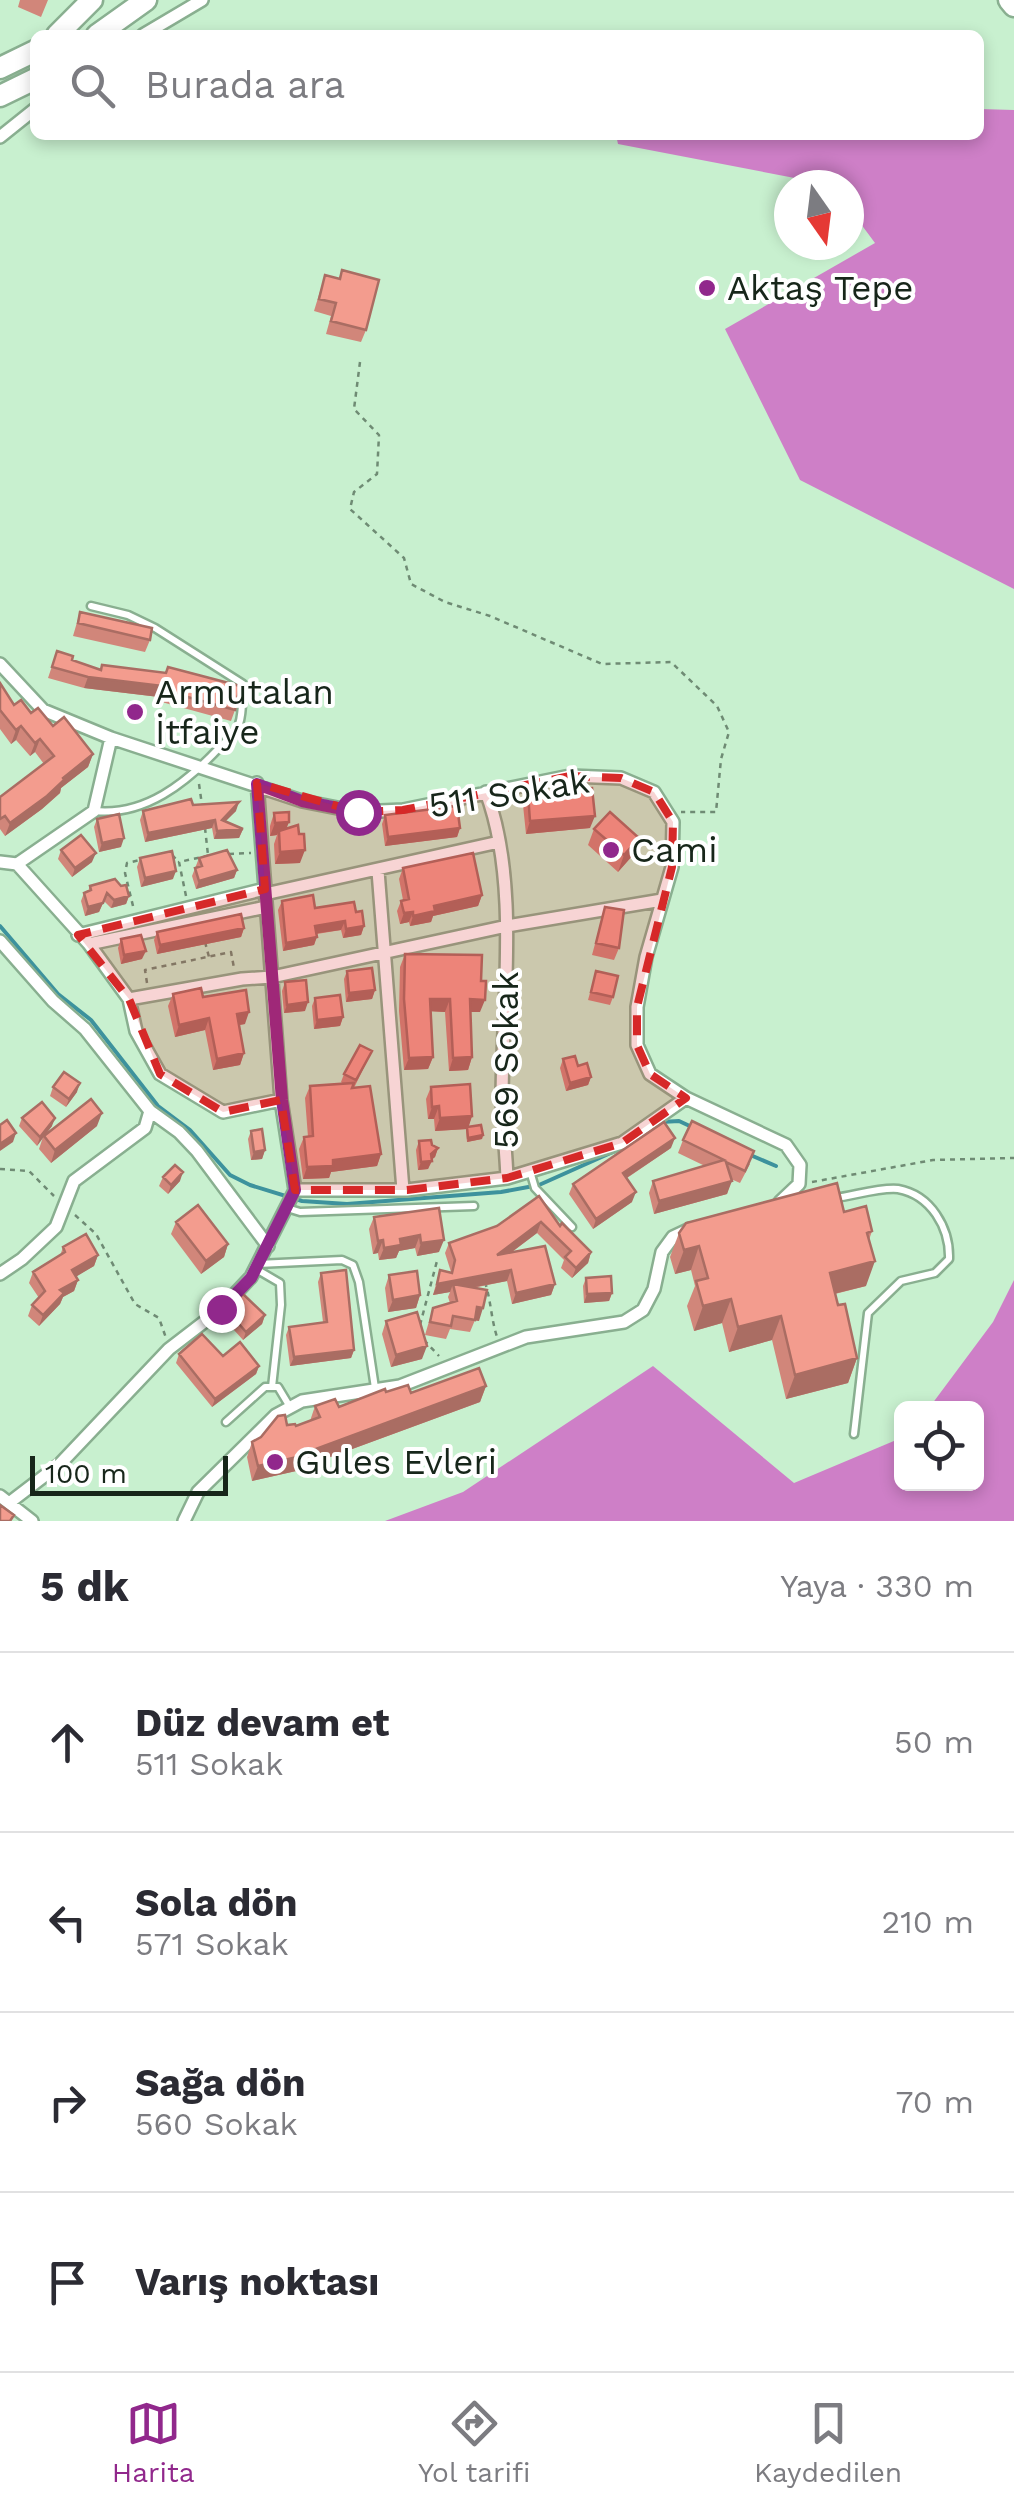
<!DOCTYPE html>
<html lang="tr">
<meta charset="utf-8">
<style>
body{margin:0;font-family:"Work Sans",sans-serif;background:#f7f7f7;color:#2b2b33}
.controls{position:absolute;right:30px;bottom:30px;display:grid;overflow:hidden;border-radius:15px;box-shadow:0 5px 15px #0003}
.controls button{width:90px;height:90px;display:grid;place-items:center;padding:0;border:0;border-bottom:2px solid #e1e1e2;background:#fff;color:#2b2b33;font:50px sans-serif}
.compass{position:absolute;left:774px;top:170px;width:90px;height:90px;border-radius:50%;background:#fff;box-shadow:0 5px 15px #0003;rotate:166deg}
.scale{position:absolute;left:30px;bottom:25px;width:198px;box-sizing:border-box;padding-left:10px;border:5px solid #17261a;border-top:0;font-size:28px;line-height:35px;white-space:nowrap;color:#17261a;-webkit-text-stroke:8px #fff;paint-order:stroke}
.stop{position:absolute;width:30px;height:30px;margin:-22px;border:8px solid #91288c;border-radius:50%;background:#fff}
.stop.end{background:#91288c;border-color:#fff;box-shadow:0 2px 10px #0008}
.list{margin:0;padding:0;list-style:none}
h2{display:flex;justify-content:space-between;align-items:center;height:130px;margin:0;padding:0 40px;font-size:42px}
h2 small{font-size:32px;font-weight:400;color:#7c7c81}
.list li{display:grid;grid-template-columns:65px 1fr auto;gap:30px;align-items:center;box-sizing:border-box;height:180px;padding:0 40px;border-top:2px solid #e1e1e2}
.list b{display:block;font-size:38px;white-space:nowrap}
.list p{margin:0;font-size:32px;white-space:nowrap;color:#7c7c81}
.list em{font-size:32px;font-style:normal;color:#7c7c81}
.icon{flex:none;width:55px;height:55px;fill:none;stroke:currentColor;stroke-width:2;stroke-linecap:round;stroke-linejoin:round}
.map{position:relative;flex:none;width:1014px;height:1521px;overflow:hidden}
.search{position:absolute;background:#fff;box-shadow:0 5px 15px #0003;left:30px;right:30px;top:30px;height:110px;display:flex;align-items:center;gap:25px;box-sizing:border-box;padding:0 35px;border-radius:15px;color:#7c7c81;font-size:38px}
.sheet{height:850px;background:#fff}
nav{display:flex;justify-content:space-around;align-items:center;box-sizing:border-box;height:140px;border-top:2px solid #e1e1e2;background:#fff;font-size:28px;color:#7c7c81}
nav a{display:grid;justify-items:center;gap:5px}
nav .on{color:#91288c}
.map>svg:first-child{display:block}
.forest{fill:#ce7fc7}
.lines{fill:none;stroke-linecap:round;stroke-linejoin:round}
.stream{stroke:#3d929d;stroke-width:4}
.lane-casing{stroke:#89af90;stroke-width:11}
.street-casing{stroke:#89af90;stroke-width:16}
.highway-casing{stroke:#89af90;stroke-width:25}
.path{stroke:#6f8b74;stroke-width:2.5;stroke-dasharray:5 5;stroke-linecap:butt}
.lane{stroke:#fff;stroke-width:6}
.street{stroke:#fff;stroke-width:11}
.highway{stroke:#fff;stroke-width:20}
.wall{fill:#d1867a}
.shaded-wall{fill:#aa6d63}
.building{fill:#f39c8e;stroke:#aa6d63;stroke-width:2.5}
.route{stroke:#91288c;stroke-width:12}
.marked{fill:#d62828;fill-opacity:0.2;stroke:#d62828;stroke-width:8;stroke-dasharray:20 12;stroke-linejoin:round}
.poi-dot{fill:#91288c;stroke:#fff;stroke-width:4}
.labels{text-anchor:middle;stroke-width:8;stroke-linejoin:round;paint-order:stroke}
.poi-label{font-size:35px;fill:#17261a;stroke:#fff;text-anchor:start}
.street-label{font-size:35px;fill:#17261a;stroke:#fff}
</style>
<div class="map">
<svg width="1014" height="1521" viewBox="0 0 1014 1521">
<rect width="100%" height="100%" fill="#c8f0cf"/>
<path class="forest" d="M979,109L1014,110V589L800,480L725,329L875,243L849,208V185H831L618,144L616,135H979Z
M1014,1280V1521H385L463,1492L653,1366L794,1483L901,1438L902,1484H976V1408H929L993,1322Z"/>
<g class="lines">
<path class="stream" d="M0,926L58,994L91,1020L158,1106L190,1130L230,1175L250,1185L302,1201L347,1204L501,1192L539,1185L624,1147
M661,1122L679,1121L694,1128
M748,1154L776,1166"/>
<defs>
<path id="lane" d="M91,606L128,615L155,628L243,684C242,696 243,713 239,724C237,733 225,742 219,748C186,783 145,816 95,811
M530,1171L535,1188L572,1227
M835,1198C853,1196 880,1187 898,1189C931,1195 950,1228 949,1259L935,1273L901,1281L868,1313L854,1434
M287,1208L300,1212L474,1206
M258,1264L342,1260L353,1265L359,1282L375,1388
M256,1269L280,1283L281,1305L272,1387
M226,1422L265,1387H278L290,1407"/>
<path id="street" d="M143,35L202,0
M0,137L35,109
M0,664L43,710L111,738L302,801L358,812L403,810L570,776L621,778L654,792L673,822L672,867L646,957L637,1007V1045L650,1074L686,1098L786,1145L800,1165L799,1184L780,1202
M257,783L281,1100L295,1190
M0,862L17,864L94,811L111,738
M17,864L89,944L129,999L136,1031L160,1074L223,1112L281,1100
M378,871L403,1190
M265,894L499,842
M78,935L265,889
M0,941L53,1001L85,1029L150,1111L179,1132L197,1151L268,1246
M89,944L266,907
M129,999L242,979L272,977L507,926L662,900
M507,1178L622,1143L686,1098
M295,1190H407L507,1178C506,1152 503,1126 502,1101C502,1004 520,883 486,792
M0,1274L22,1259L56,1227L74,1181L145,1128L150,1111
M0,1496L32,1521
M9,1503L60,1464L169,1349L221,1309L251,1277L295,1190
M184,1521L198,1492L276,1415L302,1401L400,1386L526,1337L624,1322L643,1310L654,1289L662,1252L673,1237L690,1229"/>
<path id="highway" d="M1009,0L1014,6
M57,35L92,0
M97,35L146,0
M0,68L35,51
M0,96L35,79"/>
</defs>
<use href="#lane" class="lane-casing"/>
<use href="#street" class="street-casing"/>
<use href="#highway" class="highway-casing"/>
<path class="path" d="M360,362L354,409L379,435L377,474L354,492L350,509L404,558L411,584L445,602L490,616L602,664L671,662L717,706L729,732L721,759L716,812H681
M199,784L202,805
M205,828L208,855
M229,854L251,853
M172,855L179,862
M186,896L179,862L211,855
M133,906L125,873L127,863L140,860
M205,942L209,957
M147,983L145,970L231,952L234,968
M0,1169L29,1171L54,1196
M812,1182L933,1160L1014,1158
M75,1215L96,1234L135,1304L159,1318L166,1338
M485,1282C491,1301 491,1318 497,1337
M420,1325L437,1261
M424,1340L439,1356"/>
<use href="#lane" class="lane"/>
<use href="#street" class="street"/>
<use href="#highway" class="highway"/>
</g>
<path class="wall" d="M20,0H48L41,17L18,7Z
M342,270L366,330L361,342L326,334L331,316L314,311L325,275L339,278Z
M80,612L150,640L145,652L73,636Z
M57,651L72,660L100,669L102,665L235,710L231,721L158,701L159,697L84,688L48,678Z
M0,683L14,705L53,726L93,754L88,767L61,788L60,793L42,809L5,836L0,829V797L44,764L35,752L30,756L16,740L11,744L0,729Z
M528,793L590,828L526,834L523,805Z
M193,805L236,811L225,821L243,829L239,838L214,839L212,828L145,842L140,820L143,811Z
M274,813L287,829L300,863L275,864L274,844L277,835L270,836V826Z
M385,815L460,828L457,837L385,846L382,824Z
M97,819L121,847L99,852L94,827Z
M594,829L639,838L633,855L618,872L588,845Z
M61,850L92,862L72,877L58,859Z
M140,858L173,879L141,887L137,867Z
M199,858L237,870L234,878L196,889L192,876Z
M403,868L482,895L478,906L433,916L431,922L410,926L409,922L400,924L397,911L401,901L403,900L399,879Z
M90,886L129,896L126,904L111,908L104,901L99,912L85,916L81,901L84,893L88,891Z
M282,901L315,908L356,912L364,926L361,935L343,938L341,930L317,934L314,945L283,951L278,910Z
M605,907L619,948L614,960L592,955Z
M244,928L241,937L157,954L154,940L157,932Z
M121,939L142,959L121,964L118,948Z
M405,954L480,1012H470L472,1057L468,1070L449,1071L445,1012L430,1011L433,1057L428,1069L404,1070L399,1011L400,967Z
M347,971L375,990L372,999L346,1002L344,979Z
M596,971L613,997L610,1005L588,1000Z
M285,982L305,1011L284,1013L282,991Z
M173,994L203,997L245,1024L239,1025L244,1053L240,1065L213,1070L205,1030L175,1037L168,1006Z
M315,998L343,1017L340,1026L314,1029L312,1006Z
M372,1051L354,1088L381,1154L377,1166L331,1172L329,1178L303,1179L299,1149L304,1137H308L305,1098L310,1086L343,1084L341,1082L344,1074Z
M563,1059L578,1066L591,1077L588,1085L566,1091L560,1068Z
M53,1087L77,1092L66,1107L50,1096Z
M431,1087L472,1116L468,1127L483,1135L482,1139L467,1142L466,1129L435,1131L434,1119H428L426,1099Z
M22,1118L52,1126L45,1135L97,1126L51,1163L39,1149L43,1137L37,1146L19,1126Z
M251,1131L265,1150L262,1159L251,1160L248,1139Z
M683,1140L750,1164L740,1183L731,1179L727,1194L654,1214L649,1193L653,1181L705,1166L678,1153Z
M419,1141L438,1148L435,1157L431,1160L428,1169L418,1170L416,1150Z
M671,1148L627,1178L632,1202L593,1229L569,1194L573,1184Z
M163,1177L180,1181L168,1194L159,1186Z
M539,1196L560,1226L591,1252L588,1263L572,1278L561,1268L564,1260L537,1233L512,1252L555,1284L551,1295L512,1304L507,1281L473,1288L479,1321L475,1320L470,1332L450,1329L446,1339L425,1335L433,1308L450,1303L448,1297L450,1292L433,1295L440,1270L451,1272L445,1253L449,1243L497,1226Z
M439,1208V1252L417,1256L415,1248L399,1251L396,1258L379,1260L378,1253L373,1254L369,1229L374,1217Z
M844,1212L872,1231L869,1240L866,1286L835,1294L857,1358L848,1383L786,1399L772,1340L729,1352L722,1323L694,1331L687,1306L695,1286L691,1270L675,1274L670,1257L679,1233Z
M176,1222L228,1244L224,1257L201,1274L171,1234Z
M63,1247L98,1255L94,1266L76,1276L78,1280L74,1291L63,1297L60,1304L39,1326L28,1316L32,1305L39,1298L29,1283L33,1272L60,1256Z
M321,1273L354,1350L351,1358L290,1366L286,1335L289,1327L323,1322L318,1282Z
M389,1275L420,1295L416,1308L388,1312L385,1288Z
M586,1278L612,1293L609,1301L584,1303L583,1286Z
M227,1310L265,1315L262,1324L243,1340L224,1319Z
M386,1321L422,1359L391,1367L382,1334Z
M179,1354L223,1356L259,1366L256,1374L212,1407L176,1363Z
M486,1386L480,1402L306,1466L305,1469L252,1481L247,1457L252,1442L287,1425L296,1426L310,1421L315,1406L339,1407L386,1392L411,1393Z"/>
<path class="shaded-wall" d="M88,677L163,686L159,697L84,688Z
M21,726L16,740L11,744L16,730Z
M40,739L35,752L30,756L35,743Z
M93,754L88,767L61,788L60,793L42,809L5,836L10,823Z
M239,802L236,811L219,828L222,820Z
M595,816L590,828L526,834L530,821Z
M215,820L212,828L145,842L148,833Z
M289,822L284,835L279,831L277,835L270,836L275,823Z
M460,828L457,837L385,846L388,837Z
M243,829L239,838L214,839L217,831Z
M124,838L121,847L99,852L102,843Z
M639,838L633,855L618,872L624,855Z
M305,850L300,863L275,864L280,852Z
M96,853L92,862L72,877L75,868Z
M237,870L234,878L196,889L199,881Z
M176,871L173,879L141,887L145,878Z
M482,895L478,906L433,916L431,922L410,926L413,916L434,906Z
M129,896L126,904L111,908L114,900Z
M103,903L99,912L85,916L88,907Z
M413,912L409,922L400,924L404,913Z
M345,921L341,930L312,934L315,926Z
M364,926L361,935L343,938L346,929Z
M244,928L241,937L157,954L160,945Z
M317,937L314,945L283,951L286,943Z
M146,951L142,959L121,964L124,955Z
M375,990L372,999L346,1002L349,993Z
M430,999H450L445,1012L425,1011Z
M470,999L485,1000L480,1012H465Z
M308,1002L305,1011L284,1013L287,1005Z
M249,1012L245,1024L233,1026L237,1014Z
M343,1017L340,1026L314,1029L317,1020Z
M209,1018L205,1030L175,1037L179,1025Z
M244,1053L240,1065L213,1070L217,1059Z
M433,1057L428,1069L404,1070L409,1058Z
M472,1057L468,1070L449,1071L453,1058Z
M591,1077L588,1085L566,1091L570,1083Z
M80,1083L77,1092L66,1107L69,1099Z
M439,1106L434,1119H428L432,1107Z
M102,1113L97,1126L51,1163L55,1150Z
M472,1116L468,1129L435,1131L440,1118Z
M55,1118L52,1126L37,1146L40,1137Z
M16,1133L13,1142L0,1151V1144Z
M483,1135L482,1139L467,1142L468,1138Z
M675,1138L671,1148L619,1183L623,1173Z
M438,1148L435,1157L430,1161H432L428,1169L418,1170L421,1162Z
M265,1150L262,1159L251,1160L254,1152Z
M381,1154L377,1166L331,1172L329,1178L303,1179L307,1167L333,1160Z
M183,1172L180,1181L168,1194L171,1185Z
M732,1181L727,1194L654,1214L659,1201Z
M636,1192L632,1202L593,1229L596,1219Z
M541,1222L537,1233L493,1266L497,1255Z
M420,1235L415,1248L399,1251L396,1258L379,1260L384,1248L400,1239Z
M383,1240L378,1253L373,1254L378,1241Z
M444,1240L439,1252L417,1256L421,1243Z
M228,1244L224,1257L201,1274L206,1261Z
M699,1246L691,1270L675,1274L684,1250Z
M591,1252L588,1263L572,1278L576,1268Z
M98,1255L94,1266L69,1281L72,1270Z
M875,1261L866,1286L821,1297L830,1273Z
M511,1270L507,1281L454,1291L453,1284L450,1292L433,1295L437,1284Z
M78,1280L74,1291L63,1297L60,1304L39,1326L43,1315L60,1290Z
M555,1284L551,1295L512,1304L516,1293Z
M612,1293L609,1301L584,1303L587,1294Z
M420,1295L416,1308L388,1312L393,1300Z
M731,1299L722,1323L694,1331L703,1306Z
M477,1307L483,1308L479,1321L473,1320Z
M265,1315L262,1324L243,1340L246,1332Z
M781,1316L772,1340L729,1352L738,1327Z
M427,1346L422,1359L391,1367L396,1355Z
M354,1350L351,1358L290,1366L294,1357Z
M857,1358L848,1383L786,1399L795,1375Z
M259,1366L256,1374L212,1407L215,1399Z
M486,1386L480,1402L306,1466L305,1469L252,1481L258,1466L310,1451Z"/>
<path class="building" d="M342,270L379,280L366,330L331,321L336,303L319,299L325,275L340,279Z
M80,612L152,628L150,640L78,623Z
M57,651L73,656L72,660L101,670L102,665L166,673L168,667L240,686L235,710L162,690L163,686L88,677L52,667Z
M0,683L14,705L21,700L31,713L38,708L53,726L64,717L93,754L63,778L64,780L47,796L10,823L5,816L0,819V797L54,756L40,739L35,743L21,726L16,730L0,710Z
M592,788L595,816L530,821L528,793Z
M191,799L193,805L239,802L222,820L243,829L217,831L215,820L148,833L143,811Z
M457,806L460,828L388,837L385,815Z
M289,812V822L275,823L274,813Z
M610,812L639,838L624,855L594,829Z
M119,814L124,838L102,843L97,819Z
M298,825L299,834H304L305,850L280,852L279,831Z
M81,835L96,853L75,868L61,850Z
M227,850L237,870L199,881L195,868L202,866L199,858Z
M172,851L176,871L145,878L140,858Z
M473,853L482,895L434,906L435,911L413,916V912L404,913L401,901L409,899L403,868Z
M115,879L121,886L126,885L129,896L114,900L107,893L103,903L88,907L84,893L91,890L90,886Z
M313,895L315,908L354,902L356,912L362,911L364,926L346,929L345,921L315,926L317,937L286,943L282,901Z
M605,907L624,910L619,948L596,943Z
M241,914L244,928L160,945L157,932Z
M141,935L146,951L124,955L121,939Z
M405,954L482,955L481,981H486L485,1000L470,999L472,1057L453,1058L450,999H430L433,1057L409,1058L404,999Z
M372,968L375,990L349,993L347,971Z
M596,971L618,976L613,997L591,992Z
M306,980L308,1002L287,1005L285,982Z
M201,988L203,997L246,990L249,1012L237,1014L244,1053L217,1059L209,1018L179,1025L173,994Z
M340,995L343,1017L317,1020L315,998Z
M360,1045L372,1051L356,1080L344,1074Z
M575,1056L578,1066L587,1063L591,1077L570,1083L563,1059Z
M64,1072L80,1083L69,1099L53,1087Z
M354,1083L352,1088L370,1086L381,1154L333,1160V1166L307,1167L304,1137L313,1136L310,1086Z
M470,1084L472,1116L440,1118L439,1106L432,1107L431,1087Z
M91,1099L102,1113L55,1150L44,1136Z
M42,1102L55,1118L40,1137L22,1118Z
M7,1120L16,1133L0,1144V1125Z
M692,1121L754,1151L745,1171L726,1162L732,1181L659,1201L653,1181L724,1160L683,1140Z
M664,1122L675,1138L623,1173L636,1192L596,1219L573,1184Z
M481,1125L483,1135L468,1138L467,1127Z
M262,1129L265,1150L254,1152L251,1131Z
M431,1140L432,1145L438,1148L431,1154L432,1161L421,1162L419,1141Z
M175,1165L183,1172L171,1185L163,1177Z
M837,1183L844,1212L866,1206L872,1231L867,1233L875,1261L830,1273L838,1305L845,1304L857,1358L795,1375L781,1316L738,1327L731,1299L703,1306L696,1281L708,1278L699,1246L684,1250L679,1233L686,1223Z
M539,1196L560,1226L562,1223L591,1252L576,1268L565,1257L571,1251L541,1222L497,1255L545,1246L555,1284L516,1293L511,1270L437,1284L440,1270L452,1273L455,1260L449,1243L497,1226Z
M198,1205L228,1244L206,1261L176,1222Z
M439,1208L444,1240L421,1243L420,1235L400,1239L401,1245L384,1248L383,1240L378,1241L374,1217Z
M86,1234L98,1255L72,1270L78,1280L60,1290L64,1293L43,1315L32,1305L45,1291L33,1272L65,1252L63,1247Z
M346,1270L354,1350L294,1357L289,1327L327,1322L321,1273Z
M417,1271L420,1295L393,1300L389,1275Z
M611,1276L612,1293L587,1294L586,1278Z
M453,1284L487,1290L483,1308L477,1307L475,1320L453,1316L451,1326L430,1322L433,1308L457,1301Z
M243,1294L265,1315L246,1332L227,1310Z
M417,1312L427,1346L396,1355L386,1321Z
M202,1334L223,1356L240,1342L259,1366L215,1399L179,1354Z
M479,1368L486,1386L310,1451V1454L258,1466L252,1442L261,1437L278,1416L285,1415L287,1425L295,1424L296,1426L320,1417L315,1406L335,1399L339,1407L385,1389L386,1392L408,1385L411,1393Z
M0,1505L14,1515L10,1521H0Z"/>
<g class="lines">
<path class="route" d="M221,1309L251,1278L295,1190L282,1100L257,784L302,801L358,812"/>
</g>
<path class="marked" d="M570,776L621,778L654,792L673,822L672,867L637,1007V1045L650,1074L686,1098L622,1143L507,1178L407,1190H295L281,1100L223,1112L160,1074L129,999L78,935L265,889L257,783L358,812L403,810Z"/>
<g class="poi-dot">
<circle cx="707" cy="288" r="10"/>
<circle cx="135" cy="712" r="10"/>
<circle cx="611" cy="850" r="10"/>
<circle cx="275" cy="1462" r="10"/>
</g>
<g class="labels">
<g class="poi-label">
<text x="727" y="300">Aktaş Tepe</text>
<text x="155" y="704">Armutalan<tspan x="155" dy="40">İtfaiye</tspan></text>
<text x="631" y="862">Cami</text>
<text x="295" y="1474">Gules Evleri</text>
</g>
<g class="street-label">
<text transform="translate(509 793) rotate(-9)" y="12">511 Sokak</text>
<text transform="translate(506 1060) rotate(-90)" y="12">569 Sokak</text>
</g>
</g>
</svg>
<div class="controls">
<button><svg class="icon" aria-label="locate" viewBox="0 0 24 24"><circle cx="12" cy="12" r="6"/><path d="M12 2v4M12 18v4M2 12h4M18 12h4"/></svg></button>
</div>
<svg class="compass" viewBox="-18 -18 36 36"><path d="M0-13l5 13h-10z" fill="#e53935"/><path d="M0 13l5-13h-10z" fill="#7c7c81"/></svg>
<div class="scale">100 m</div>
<div class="stop" style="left:358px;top:812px"></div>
<div class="stop end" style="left:221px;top:1309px"></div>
<div class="search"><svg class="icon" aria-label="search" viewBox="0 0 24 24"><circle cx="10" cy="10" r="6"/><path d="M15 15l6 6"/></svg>Burada ara</div>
</div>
<section class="sheet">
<h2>5 dk<small>Yaya · 330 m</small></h2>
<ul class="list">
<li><svg class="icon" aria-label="ahead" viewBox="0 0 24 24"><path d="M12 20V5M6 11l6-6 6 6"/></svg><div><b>Düz devam et</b><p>511 Sokak</p></div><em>50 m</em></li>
<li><svg class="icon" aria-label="left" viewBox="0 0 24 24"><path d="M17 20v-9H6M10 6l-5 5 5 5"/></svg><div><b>Sola dön</b><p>571 Sokak</p></div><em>210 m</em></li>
<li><svg class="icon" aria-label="right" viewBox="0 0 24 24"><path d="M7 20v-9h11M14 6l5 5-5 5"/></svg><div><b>Sağa dön</b><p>560 Sokak</p></div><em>70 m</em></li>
<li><svg class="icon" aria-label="arrive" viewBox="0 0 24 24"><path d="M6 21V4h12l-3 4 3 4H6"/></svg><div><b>Varış noktası</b></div></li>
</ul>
</section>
<nav>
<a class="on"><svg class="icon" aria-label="map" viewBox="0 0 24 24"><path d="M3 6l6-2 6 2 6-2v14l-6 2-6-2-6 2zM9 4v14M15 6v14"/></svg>Harita</a>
<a><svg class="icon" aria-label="directions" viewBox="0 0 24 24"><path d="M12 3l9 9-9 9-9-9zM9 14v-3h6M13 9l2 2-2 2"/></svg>Yol tarifi</a>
<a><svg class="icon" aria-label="saved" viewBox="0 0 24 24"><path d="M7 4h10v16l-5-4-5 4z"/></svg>Kaydedilen</a>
</nav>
